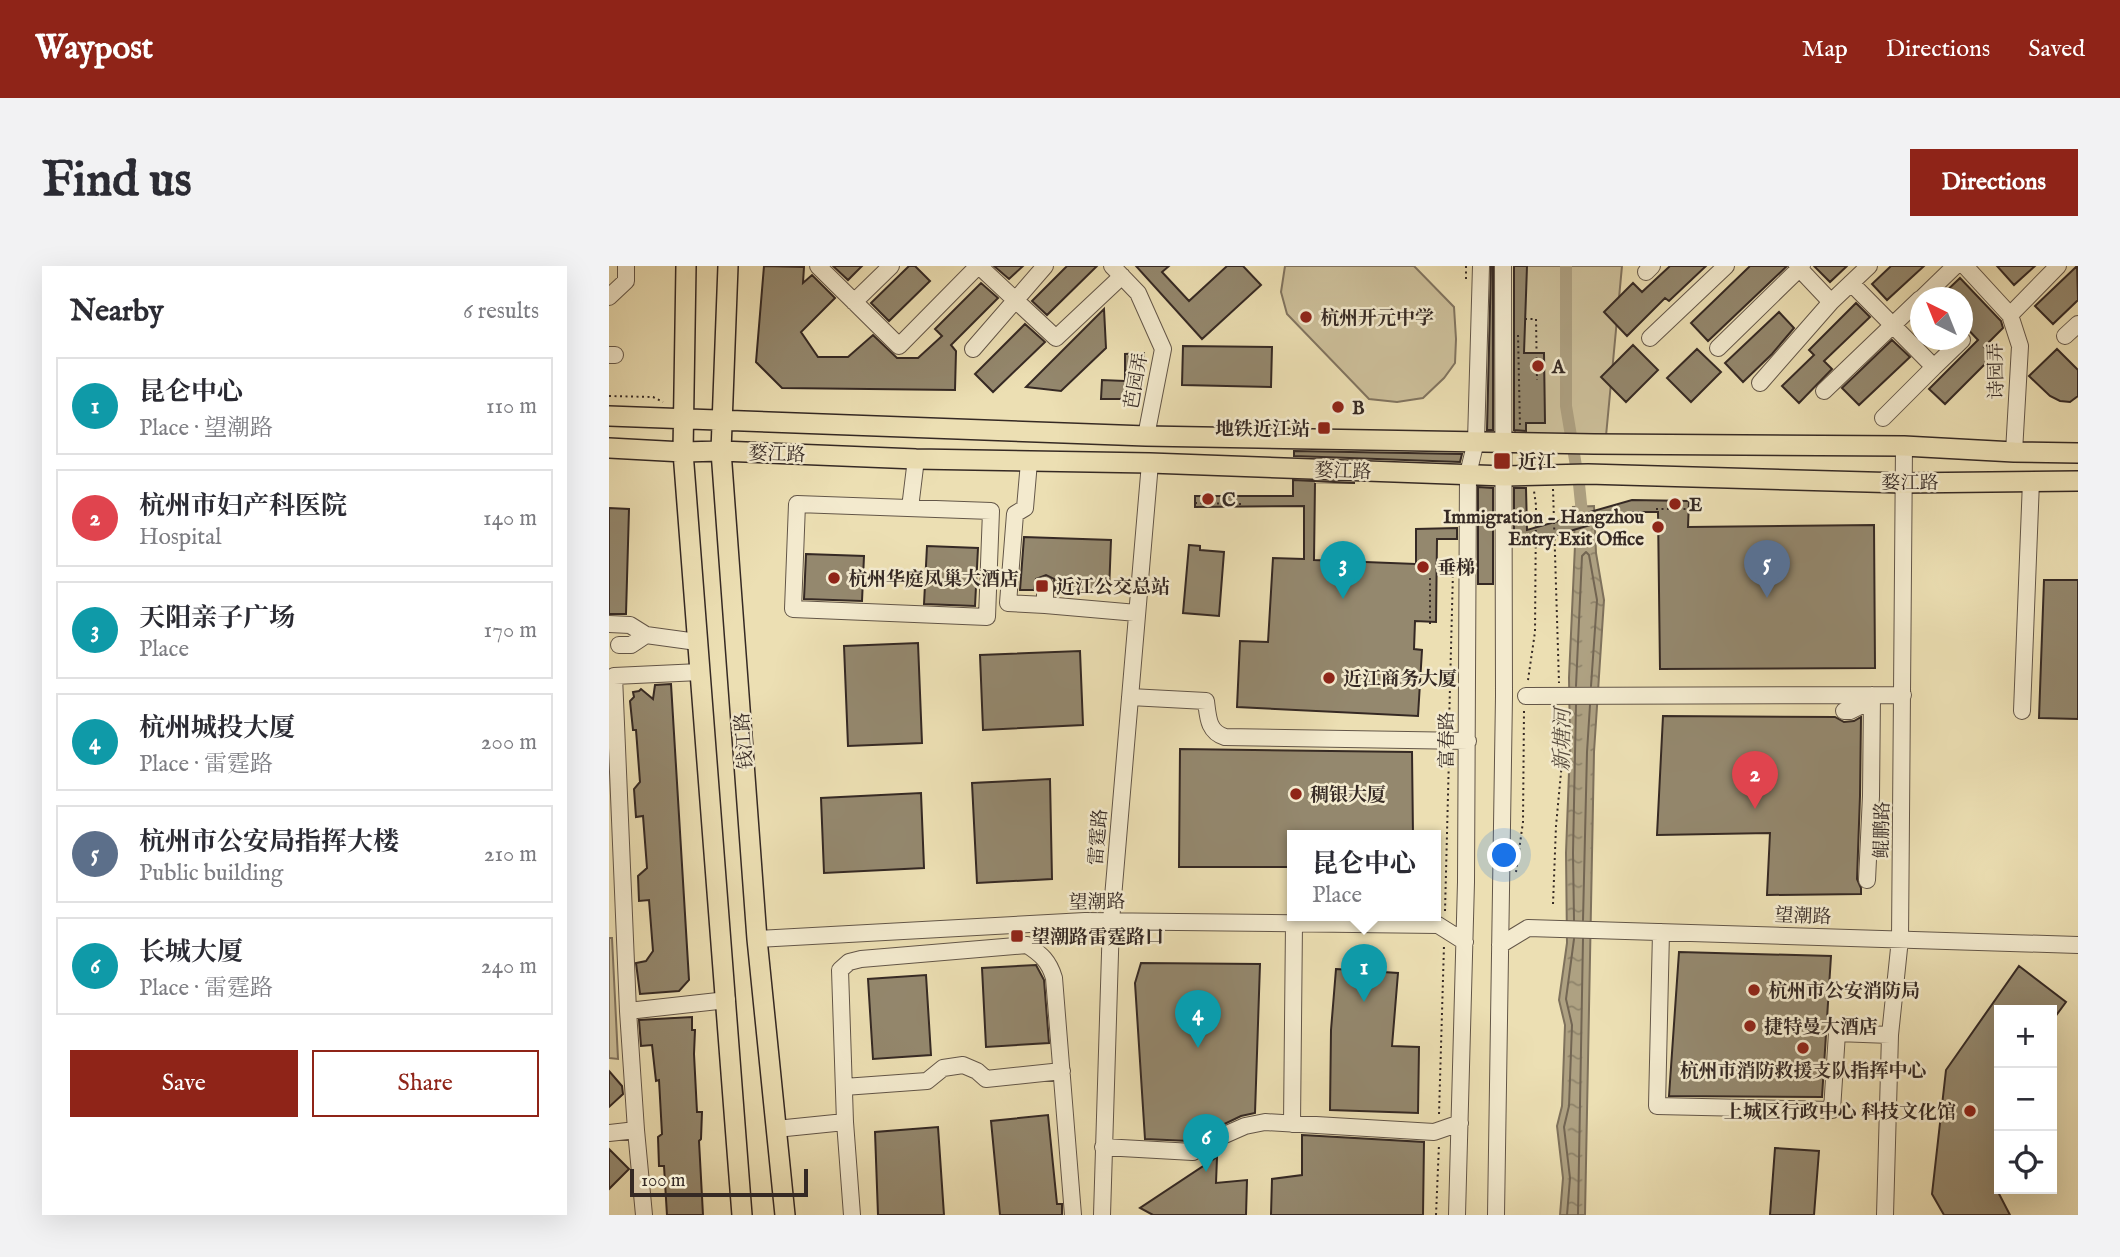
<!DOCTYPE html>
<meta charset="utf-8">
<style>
body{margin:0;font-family:"IM FELL English","Noto Serif SC",serif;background:#f2f2f3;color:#2b2b33}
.controls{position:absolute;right:21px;bottom:21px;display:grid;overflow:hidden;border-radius:0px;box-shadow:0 7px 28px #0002}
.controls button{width:63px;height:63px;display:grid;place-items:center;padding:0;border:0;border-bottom:2px solid #e1e1e2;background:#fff;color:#2b2b33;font:35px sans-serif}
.compass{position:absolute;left:1301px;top:21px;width:63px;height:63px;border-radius:50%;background:#fff;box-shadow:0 7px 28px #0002;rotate:317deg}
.scale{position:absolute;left:21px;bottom:18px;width:178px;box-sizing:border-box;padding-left:7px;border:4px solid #352924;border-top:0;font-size:19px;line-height:24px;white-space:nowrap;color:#352924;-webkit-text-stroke:5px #f3eace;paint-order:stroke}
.you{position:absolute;left:896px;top:590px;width:24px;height:24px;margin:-18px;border:5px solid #fff;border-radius:50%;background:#1a73e8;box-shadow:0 0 0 10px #1a73e833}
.badge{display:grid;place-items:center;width:46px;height:46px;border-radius:50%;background:#8f2418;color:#fff;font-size:23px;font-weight:700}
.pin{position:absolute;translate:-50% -58px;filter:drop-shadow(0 2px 4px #0008)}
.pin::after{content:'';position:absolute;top:37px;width:24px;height:21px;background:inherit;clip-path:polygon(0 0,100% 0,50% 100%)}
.popup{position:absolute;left:678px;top:564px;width:154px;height:91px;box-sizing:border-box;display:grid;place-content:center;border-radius:0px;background:#fff;filter:drop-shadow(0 2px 5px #0005);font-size:23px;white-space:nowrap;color:#7c7c81}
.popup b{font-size:26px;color:#2b2b33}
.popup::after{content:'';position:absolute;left:50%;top:100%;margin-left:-14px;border:14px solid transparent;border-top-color:#fff}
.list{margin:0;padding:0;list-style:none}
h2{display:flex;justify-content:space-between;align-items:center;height:91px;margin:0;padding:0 28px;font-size:30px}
h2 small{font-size:23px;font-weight:400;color:#7c7c81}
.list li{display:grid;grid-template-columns:46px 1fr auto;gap:21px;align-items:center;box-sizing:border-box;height:98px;margin:0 14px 14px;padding:0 14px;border:2px solid #e1e1e2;border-radius:0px}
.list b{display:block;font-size:26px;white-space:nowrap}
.list p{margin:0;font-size:23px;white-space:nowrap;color:#7c7c81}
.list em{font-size:23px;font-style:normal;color:#7c7c81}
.actions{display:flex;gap:14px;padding:21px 28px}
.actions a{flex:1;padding:16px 0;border:2px solid #8f2418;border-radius:0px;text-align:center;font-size:24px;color:#8f2418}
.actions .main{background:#8f2418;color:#fff}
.icon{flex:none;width:38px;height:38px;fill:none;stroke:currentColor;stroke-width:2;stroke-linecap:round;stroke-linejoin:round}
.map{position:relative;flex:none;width:1469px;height:949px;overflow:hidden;border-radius:0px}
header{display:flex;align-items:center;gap:42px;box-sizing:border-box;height:98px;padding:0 35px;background:#8f2418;color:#fff}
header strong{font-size:33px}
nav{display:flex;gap:38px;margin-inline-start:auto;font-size:24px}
.intro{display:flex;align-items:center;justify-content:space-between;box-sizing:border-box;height:168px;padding:0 42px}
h1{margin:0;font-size:49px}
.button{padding:18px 32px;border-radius:0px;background:#8f2418;color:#fff;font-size:24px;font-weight:700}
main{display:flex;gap:42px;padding:0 42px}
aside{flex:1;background:#fff;border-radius:0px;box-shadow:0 7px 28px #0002}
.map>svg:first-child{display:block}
.green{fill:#cdc09b;stroke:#817460;stroke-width:2}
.water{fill:url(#water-ripples);stroke:#7e715c;stroke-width:2}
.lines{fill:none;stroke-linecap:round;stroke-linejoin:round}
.shore{stroke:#726553;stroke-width:2}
.canal{stroke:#aea182;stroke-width:12}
.building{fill:#94886e;stroke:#352924;stroke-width:2}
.minor-casing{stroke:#635648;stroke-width:18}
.major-casing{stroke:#352924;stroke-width:22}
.path{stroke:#352924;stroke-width:2;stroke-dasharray:2 3.5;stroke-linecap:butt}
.minor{stroke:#f3eace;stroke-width:16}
.major{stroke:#ecdfb3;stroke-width:19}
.poi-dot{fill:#8f2418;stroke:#f3eace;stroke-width:2.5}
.labels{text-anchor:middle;stroke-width:5;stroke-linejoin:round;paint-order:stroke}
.poi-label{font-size:19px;font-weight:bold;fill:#352924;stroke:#f3eace;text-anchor:start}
.street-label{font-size:19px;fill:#352924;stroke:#f3eace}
.water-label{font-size:21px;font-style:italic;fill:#594d40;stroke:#f3eace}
</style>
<header>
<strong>Waypost</strong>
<nav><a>Map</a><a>Directions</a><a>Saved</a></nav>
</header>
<div class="intro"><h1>Find us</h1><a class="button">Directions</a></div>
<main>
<aside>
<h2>Nearby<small>6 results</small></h2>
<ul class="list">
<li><span class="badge" style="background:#0f9aa8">1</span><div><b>昆仑中心</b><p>Place · 望潮路</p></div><em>110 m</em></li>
<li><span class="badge" style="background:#e0444e">2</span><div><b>杭州市妇产科医院</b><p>Hospital</p></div><em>140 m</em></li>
<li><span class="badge" style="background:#0f9aa8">3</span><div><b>天阳亲子广场</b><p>Place</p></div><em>170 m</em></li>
<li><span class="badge" style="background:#0f9aa8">4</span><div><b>杭州城投大厦</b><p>Place · 雷霆路</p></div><em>200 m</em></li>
<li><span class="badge" style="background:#5c6f8a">5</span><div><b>杭州市公安局指挥大楼</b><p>Public building</p></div><em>210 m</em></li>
<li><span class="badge" style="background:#0f9aa8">6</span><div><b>长城大厦</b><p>Place · 雷霆路</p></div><em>240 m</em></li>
</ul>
<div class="actions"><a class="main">Save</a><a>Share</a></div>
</aside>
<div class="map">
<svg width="1469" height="949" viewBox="0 0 1469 949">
<defs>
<pattern id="water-ripples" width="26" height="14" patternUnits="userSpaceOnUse" patternTransform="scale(1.75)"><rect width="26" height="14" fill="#aea182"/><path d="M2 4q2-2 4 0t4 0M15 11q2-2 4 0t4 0" fill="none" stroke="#8e836a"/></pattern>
</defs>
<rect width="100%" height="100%" fill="#ecdfb3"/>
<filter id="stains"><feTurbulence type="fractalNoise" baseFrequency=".00286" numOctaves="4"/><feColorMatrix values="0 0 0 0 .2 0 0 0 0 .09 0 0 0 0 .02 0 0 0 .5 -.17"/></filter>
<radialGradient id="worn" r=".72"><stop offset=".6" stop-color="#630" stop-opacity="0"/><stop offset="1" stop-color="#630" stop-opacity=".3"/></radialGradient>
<path class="green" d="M676,0H805L845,41L847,73L846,97L835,112L814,132L788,136L760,133L678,48L672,26Z
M906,0H1013L997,170L906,167Z
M0,672H3L9,793L0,792Z"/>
<path class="water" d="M985,240L987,287L995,334L985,486L976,949H951L954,912L948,860L953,840L956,759L950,734L958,677L957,587L961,479L960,412L966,279L964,241Z"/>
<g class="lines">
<path class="shore" d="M967,420L973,290L977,286L980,289L988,334L982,420
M965,654L964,587L967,439
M974,654L978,486L981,439
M958,949L961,912L955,861L960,840L963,759L957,733L965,673
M969,949L974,673"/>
<path class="canal" d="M957,0V140L970,218L974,257"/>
</g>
<path class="building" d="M155,0L195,1L194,17L203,9L226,32L192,66L209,91H239L264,69L288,92H309L333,70L326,63L372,17L389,32L342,79L347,85L346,124L173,122L147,96Z
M224,0H253L239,14Z
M300,0H306L321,15L280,55L262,37Z
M385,0H414L400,13Z
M458,0H488L438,49L423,35Z
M527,0H560L553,6L580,35L618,0H634L652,19L593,73Z
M882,0H884V164H878Z
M905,0H918L915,87H935L936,157H917V165L905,164Z
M1061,0H1097L1060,35L1056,32L1018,70L995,46L1024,17L1033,26Z
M1141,0H1178L1099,75L1082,57Z
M1205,0H1238L1221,16Z
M1282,0H1315L1278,34L1263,18Z
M1388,0H1426L1405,19Z
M1468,0L1469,34L1444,58L1426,40Z
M1351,12L1392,55L1394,62L1375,81L1384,90L1336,138L1320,123L1369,74L1354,58V32H1330Z
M1247,37L1261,51L1215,95L1223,103L1190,137L1173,120L1205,89L1200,84Z
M495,43L497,82L452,125L417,121Z
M1170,46L1185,62L1163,88L1134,116L1116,97Z
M416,58L436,76L384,126L366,108Z
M1283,74L1301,91L1250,139L1233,122Z
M1024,79L1049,104L1017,136L992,111Z
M574,80L663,81L662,121L573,119Z
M1088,83L1112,106L1082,136L1058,112Z
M1448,83L1469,104V130L1461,136L1451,135L1441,130L1420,110Z
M535,87L533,122L529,128L520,133H492L493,114L516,115V88Z
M685,185L853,188L851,196L685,190Z
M684,214L746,217L706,216L705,294L807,298V263L848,262V273H828L827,356L806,355L805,383L813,384L809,450L628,441L631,375L659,376L664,292L695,293V240L586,241V230H684Z
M869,221L884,222V318H869Z
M905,222H917L918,264L1023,234L1080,235L1079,261L1265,259L1266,402L1051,403L1049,246H1025L924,276L905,275Z
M0,242L20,243L17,348H0Z
M415,271L502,274L500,326L446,325L445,313L437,309L427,313L425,324H411Z
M580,279L591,280V284L615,286L610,350L574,347Z
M318,280L369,282L366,340L315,338Z
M197,288L255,290L253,335L195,333Z
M1435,314H1469V453L1430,452Z
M309,377L313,477L239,480L235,380Z
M471,385L474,459L374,464L371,389Z
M62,418L80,714L70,725L31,728L27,697L37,695L44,685L40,634L30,635L29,610L38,602L34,550L27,551L25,523L31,516L27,464H24L21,435L25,431L24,426L30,425L32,423L44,433L46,419Z
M1054,450L1226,451L1235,456L1245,455L1252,451L1251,530L1248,613L1252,622V628L1158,629L1161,567L1048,569Z
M571,483L803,486L804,570H683V601H570Z
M441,513L443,613L368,617L363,517Z
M312,527L315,602L215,607L212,532Z
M1070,686L1222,690L1213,831L1060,830Z
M532,697L651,698L646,847L632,850L580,875L536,873L526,717Z
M427,699L435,714L440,777L377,781L373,702Z
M1410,700L1457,736L1443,755V744H1390V885L1387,922L1401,949H1335L1323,928L1337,804Z
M727,703L789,707L783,780L810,781L809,847L721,844L722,764Z
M317,709L322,789L264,793L259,713Z
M83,751V764H86L85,788L88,846H93L92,873L90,875L94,949H58L55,900H50L49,871L53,868L50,814L47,815L43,779L32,780L30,754Z
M0,805L13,820L14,828L0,841Z
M439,849L448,938H453V949H391L382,855Z
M329,861L335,949H269L266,866Z
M693,869L815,876L814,949H662L663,913L693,909Z
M1166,882L1210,885L1205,949H1161Z
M0,883L20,903L0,923Z
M608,891L607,917L638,914L637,949H544L531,942Z"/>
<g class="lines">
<defs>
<path id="minor" d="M209,0L290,80L369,0
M370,0L447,72L513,10
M503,0L529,27L554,83L537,170
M1188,0L1222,36
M1356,0L1401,49L1411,80L1405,186
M1037,6L1043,0
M1242,17L1325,101L1274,152
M0,31L17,15V0
M1313,32L1346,0
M245,36L282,0
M1401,49L1449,0
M1456,70L1469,58
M1041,72L1117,0
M1109,82L1193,0
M364,83L436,0
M0,89H6
M1325,101L1353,74
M1151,117L1222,36L1260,0
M1215,125L1311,33
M420,196L416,242L406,248L399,337L436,339
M188,238L382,245L378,351L184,343Z
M301,242L307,193
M436,319V339L528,347
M0,358L21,359L37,369L88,376
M10,379H22L37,369
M917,430L1294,429
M521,431L597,435C599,451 599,466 616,471L859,475
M1235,445H1241L1263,434
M1413,445L1422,215
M1258,614L1262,530L1263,429
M1052,666L1048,840L1223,844L1228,767L1281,769
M148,673L476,655L829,659L856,676
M891,679L919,662L1469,679
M19,745L5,410L91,406
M235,821L318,815L334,802L354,799L368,805L377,813L453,805
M683,858L685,657
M167,863L236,856
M27,864L35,949
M0,867L27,864L19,745L118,734
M494,881L584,886L602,875L636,860L656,856L825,866L851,857
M243,949L236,856L231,704L240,696L252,693L418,679C432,688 440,695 445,712L464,949
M493,949L502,655L541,197
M848,949L857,616L859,208L867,175L872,0
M887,949L895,430L894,0
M1276,949L1281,769L1291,673L1295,180"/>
<path id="major" d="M77,0L74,186L133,949
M119,0L112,185L148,673L176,949
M0,150L537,170L985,178L1295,180L1405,186L1469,187
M0,182L74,186L112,185L307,193L541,197L896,210L979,208L1294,217L1469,215"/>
</defs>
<use href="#minor" class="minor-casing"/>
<use href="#major" class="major-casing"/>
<path class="path" d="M857,0V13
M916,53H927L928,114
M909,69L911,161
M0,130L44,131L54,136
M944,223L950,417
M586,237L635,238
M1047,243H1084
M821,312V359
M919,414L926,366L927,239L925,225
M840,460L844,305
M907,606L914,556L915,444
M944,638L947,560L953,496L951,444
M836,645L840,490
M830,848L835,679
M827,949L830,878"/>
<use href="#minor" class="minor"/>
<use href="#major" class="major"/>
</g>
<g class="poi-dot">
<circle cx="697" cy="51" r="7"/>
<circle cx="929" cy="100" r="7"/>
<circle cx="729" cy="141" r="7"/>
<rect x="708" y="155" width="14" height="14" rx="3.5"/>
<rect x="884" y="186" width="18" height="18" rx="3.5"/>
<circle cx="599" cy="233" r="7"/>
<circle cx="1066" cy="238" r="7"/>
<circle cx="1049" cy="261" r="7"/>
<circle cx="814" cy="301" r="7"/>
<circle cx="225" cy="312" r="7"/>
<rect x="426" y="313" width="14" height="14" rx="3.5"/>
<circle cx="720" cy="412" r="7"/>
<circle cx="687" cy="528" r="7"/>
<rect x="401" y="663" width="14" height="14" rx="3.5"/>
<circle cx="1145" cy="724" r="7"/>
<circle cx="1141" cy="760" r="7"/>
<circle cx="1194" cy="782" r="7"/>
<circle cx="1361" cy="845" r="7"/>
</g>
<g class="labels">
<g class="poi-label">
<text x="711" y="58">杭州开元中学</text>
<text x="943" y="107">A</text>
<text x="743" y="148">B</text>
<text x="701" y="169" text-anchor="end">地铁近江站</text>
<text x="909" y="202">近江</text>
<text x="613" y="240">C</text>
<text x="1080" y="245">E</text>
<text x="1035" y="257" text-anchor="end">Immigration - Hangzhou<tspan x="1035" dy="22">Entry Exit Office</tspan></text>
<text x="828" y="308">垂梯</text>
<text x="239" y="319">杭州华庭凤巢大酒店</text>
<text x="447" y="327">近江公交总站</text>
<text x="734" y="419">近江商务大厦</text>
<text x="701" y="535">稠银大厦</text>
<text x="422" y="677">望潮路雷霆路口</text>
<text x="1159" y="731">杭州市公安消防局</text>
<text x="1155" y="767">捷特曼大酒店</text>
<text x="1194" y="811" text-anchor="middle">杭州市消防救援支队指挥中心</text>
<text x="1347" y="852" text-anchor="end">上城区行政中心 科技文化馆</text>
</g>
<g class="street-label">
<text transform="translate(1386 105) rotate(-91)" y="7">诗园弄</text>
<text transform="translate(526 115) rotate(-80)" y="7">芭园弄</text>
<text transform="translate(168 187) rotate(2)" y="7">婺江路</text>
<text transform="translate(734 204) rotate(2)" y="7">婺江路</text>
<text x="1301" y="223">婺江路</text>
<text transform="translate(837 474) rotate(-90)" y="7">富春路</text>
<text transform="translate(134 475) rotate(-94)" y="7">钱江路</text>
<text transform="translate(1272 564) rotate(-89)" y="7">鲲鹏路</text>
<text transform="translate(488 571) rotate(-85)" y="7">雷霆路</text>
<text transform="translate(488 635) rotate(-1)" y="7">望潮路</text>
<text transform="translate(1194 649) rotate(2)" y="7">望潮路</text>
</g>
<g class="water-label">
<text transform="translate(953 474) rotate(-89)" y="7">新塘河</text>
</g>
</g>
<rect width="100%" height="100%" filter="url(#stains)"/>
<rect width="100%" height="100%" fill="url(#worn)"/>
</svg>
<div class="controls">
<button>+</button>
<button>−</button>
<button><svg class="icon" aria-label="locate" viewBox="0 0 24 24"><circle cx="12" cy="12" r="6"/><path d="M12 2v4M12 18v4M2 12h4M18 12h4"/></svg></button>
</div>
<svg class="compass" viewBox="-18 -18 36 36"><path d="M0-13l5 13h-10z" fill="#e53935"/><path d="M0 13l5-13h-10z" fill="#7c7c81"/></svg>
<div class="scale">100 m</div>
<div class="you"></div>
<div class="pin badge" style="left:755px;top:736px;background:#0f9aa8">1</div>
<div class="popup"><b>昆仑中心</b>Place</div>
<div class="pin badge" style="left:1146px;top:543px;background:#e0444e">2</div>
<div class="pin badge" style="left:734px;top:333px;background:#0f9aa8">3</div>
<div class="pin badge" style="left:589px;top:782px;background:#0f9aa8">4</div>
<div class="pin badge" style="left:1158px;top:332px;background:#5c6f8a">5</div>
<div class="pin badge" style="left:597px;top:906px;background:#0f9aa8">6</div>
</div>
</main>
